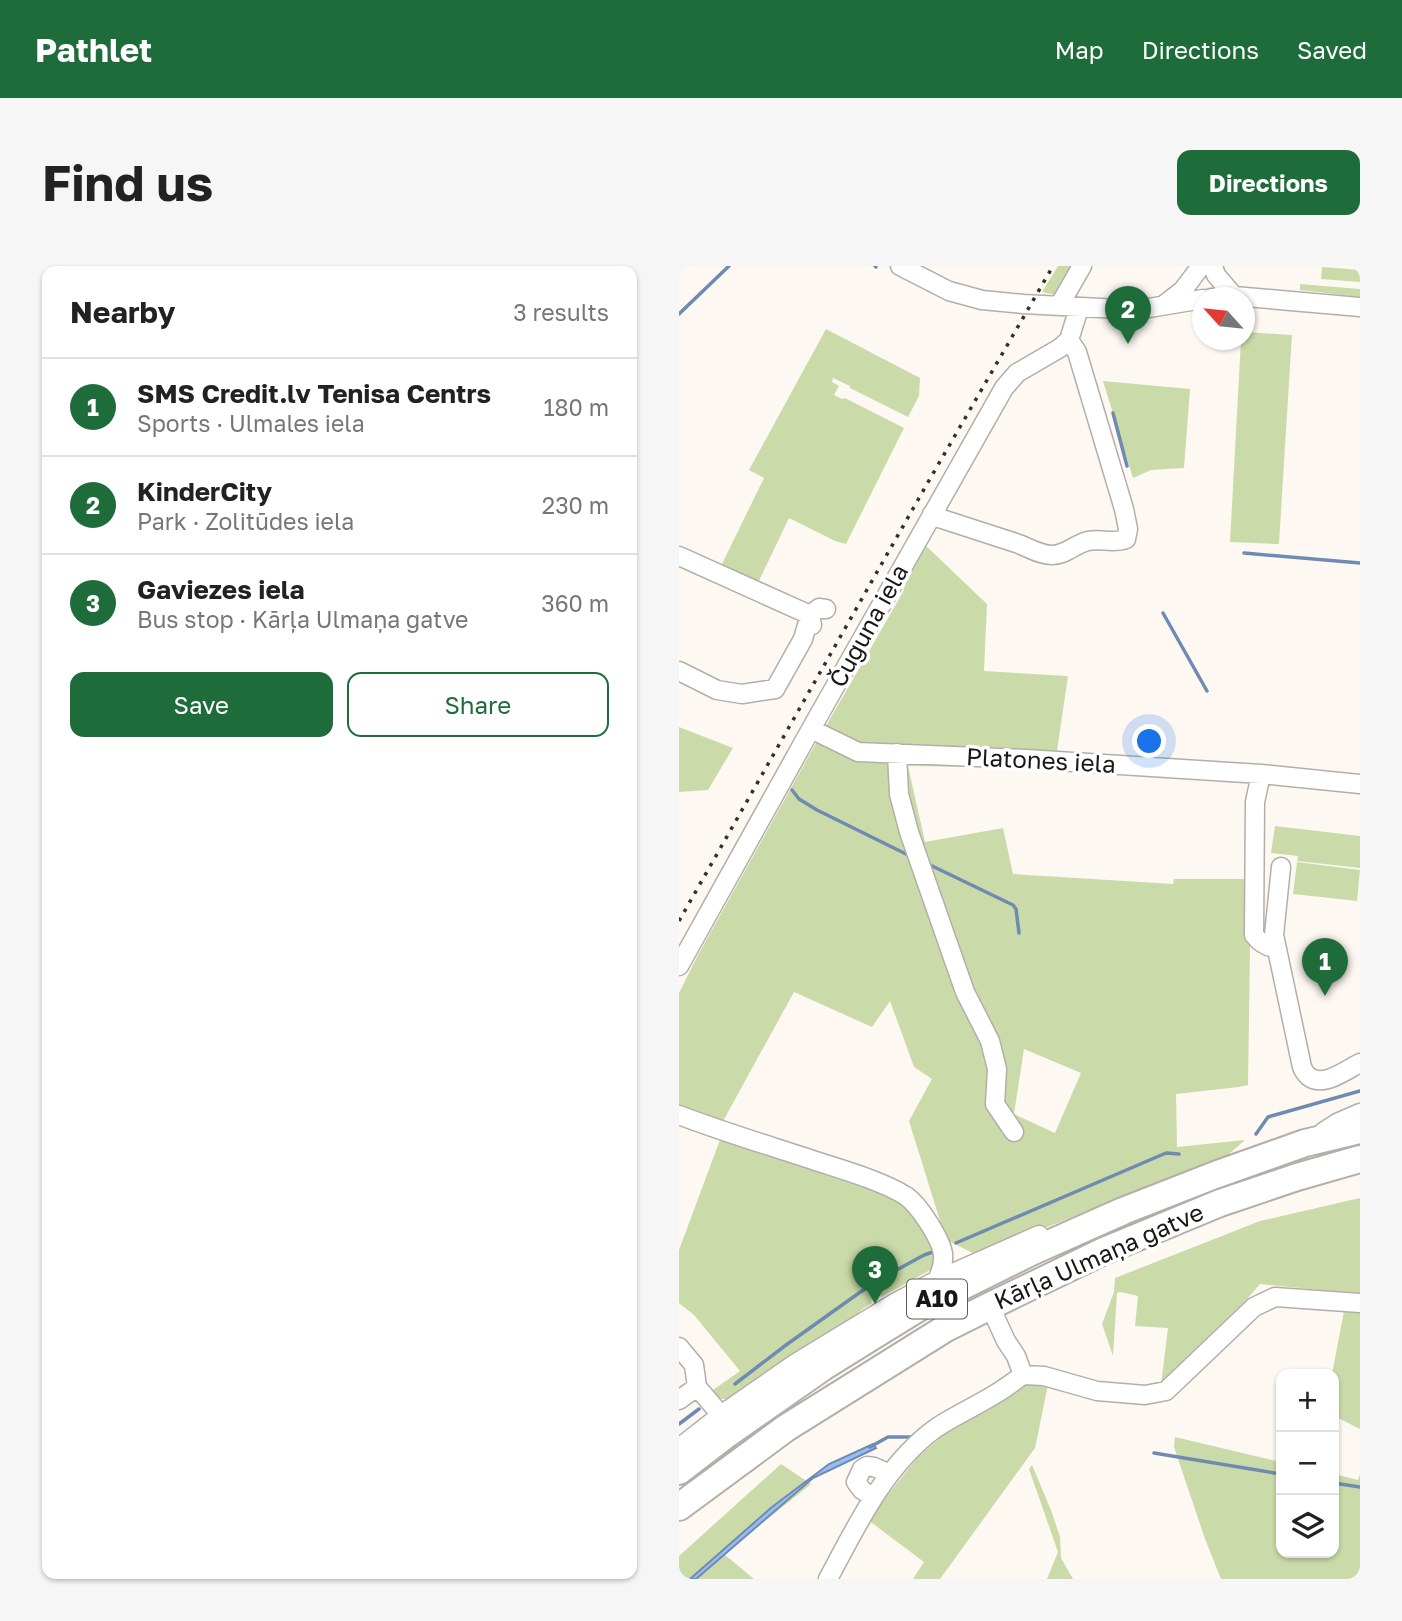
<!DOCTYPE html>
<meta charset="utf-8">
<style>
body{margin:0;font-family:"Golos Text",sans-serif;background:#f6f6f6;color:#222}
.controls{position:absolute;right:21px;bottom:21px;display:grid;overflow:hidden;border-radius:14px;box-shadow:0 2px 5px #0004}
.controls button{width:63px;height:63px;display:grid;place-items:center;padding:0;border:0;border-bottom:2px solid #e0e0e0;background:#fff;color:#222;font:35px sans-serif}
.compass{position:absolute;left:513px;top:21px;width:63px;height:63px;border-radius:50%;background:#fff;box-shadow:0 2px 5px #0004;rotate:297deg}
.you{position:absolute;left:471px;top:476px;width:24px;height:24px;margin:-18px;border:5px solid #fff;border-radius:50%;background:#1a73e8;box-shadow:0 0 0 10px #1a73e833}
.badge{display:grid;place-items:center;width:46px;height:46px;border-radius:50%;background:#1f6c3b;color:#fff;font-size:23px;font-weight:700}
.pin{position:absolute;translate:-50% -58px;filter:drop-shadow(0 2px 4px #0008)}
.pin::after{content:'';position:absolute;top:37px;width:24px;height:21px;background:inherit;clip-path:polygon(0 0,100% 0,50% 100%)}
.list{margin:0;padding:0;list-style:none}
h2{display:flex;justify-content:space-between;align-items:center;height:91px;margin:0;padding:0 28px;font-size:30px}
h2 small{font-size:23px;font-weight:400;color:#767676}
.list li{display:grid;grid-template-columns:46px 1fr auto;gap:21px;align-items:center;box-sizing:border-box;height:98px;padding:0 28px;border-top:2px solid #e0e0e0}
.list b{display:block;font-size:26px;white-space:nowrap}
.list p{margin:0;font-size:23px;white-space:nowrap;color:#767676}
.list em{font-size:23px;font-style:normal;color:#767676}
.actions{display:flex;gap:14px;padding:21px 28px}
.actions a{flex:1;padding:16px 0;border:2px solid #1f6c3b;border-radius:14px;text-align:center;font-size:24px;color:#1f6c3b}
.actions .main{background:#1f6c3b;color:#fff}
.icon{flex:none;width:38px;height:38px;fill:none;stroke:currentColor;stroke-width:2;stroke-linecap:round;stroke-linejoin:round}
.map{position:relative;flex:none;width:681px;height:1313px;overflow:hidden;border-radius:14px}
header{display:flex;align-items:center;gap:42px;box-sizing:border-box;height:98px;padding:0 35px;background:#1f6c3b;color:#fff}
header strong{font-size:33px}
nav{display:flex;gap:38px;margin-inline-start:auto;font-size:24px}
.intro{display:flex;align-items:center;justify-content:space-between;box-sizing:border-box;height:168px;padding:0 42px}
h1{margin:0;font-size:49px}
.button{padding:18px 32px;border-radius:14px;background:#1f6c3b;color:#fff;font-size:24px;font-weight:700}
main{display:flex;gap:42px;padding:0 42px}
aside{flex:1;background:#fff;border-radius:14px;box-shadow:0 2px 5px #0004}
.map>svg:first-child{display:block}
.green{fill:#cadba9;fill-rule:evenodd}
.water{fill:#96bdf4;stroke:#708bb1;stroke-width:2}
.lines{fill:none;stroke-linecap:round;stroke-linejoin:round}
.stream{stroke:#708bb1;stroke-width:3.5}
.minor-casing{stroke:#b4aea9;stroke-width:21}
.highway-casing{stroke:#b4aea9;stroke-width:30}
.minor{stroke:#fff;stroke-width:18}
.highway{stroke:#fff;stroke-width:26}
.rail{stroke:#32302d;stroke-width:3.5;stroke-dasharray:3.5 7;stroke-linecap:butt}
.labels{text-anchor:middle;stroke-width:7;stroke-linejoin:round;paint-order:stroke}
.shield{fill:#fff;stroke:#5e5d5b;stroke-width:2}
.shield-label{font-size:23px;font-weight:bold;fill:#191715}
.street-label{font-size:24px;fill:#191715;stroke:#fff}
</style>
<header>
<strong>Pathlet</strong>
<nav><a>Map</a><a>Directions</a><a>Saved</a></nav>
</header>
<div class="intro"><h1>Find us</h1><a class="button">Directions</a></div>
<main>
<aside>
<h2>Nearby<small>3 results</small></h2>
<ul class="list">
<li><span class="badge">1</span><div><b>SMS Credit.lv Tenisa Centrs</b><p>Sports · Ulmales iela</p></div><em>180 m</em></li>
<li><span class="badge">2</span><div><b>KinderCity</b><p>Park · Zolitūdes iela</p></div><em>230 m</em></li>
<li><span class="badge">3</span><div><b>Gaviezes iela</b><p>Bus stop · Kārļa Ulmaņa gatve</p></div><em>360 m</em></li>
</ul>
<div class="actions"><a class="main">Save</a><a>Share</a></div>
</aside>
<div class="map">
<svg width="681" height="1313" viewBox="0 0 681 1313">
<rect width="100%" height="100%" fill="#fef8f3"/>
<path class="green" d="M379,0H393L377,29L363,26Z
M643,1L681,4V16L642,13Z
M621,18L681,23V31L621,24Z
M147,63L241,112L240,130L229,151L171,122V120L154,112L153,116L160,120L155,129L163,133L166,132L225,162L167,278L156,275L110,252L78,319L41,302L85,212L70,204Z
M566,66L613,69L600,278L551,276L562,74H566Z
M424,115L511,123L505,202L472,204L454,212Z
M244,277L308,338L305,405L389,410L375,505L311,501L229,500L246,576L324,562L334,608L494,618L495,613H572L569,819L560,821L497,828L498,881L566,874L549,889L298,989L267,974L230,855L253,813L235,801L211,735L193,761L115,726L43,857L0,842V727L19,689L132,486L224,326L231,299ZM345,783L402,807L376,867L335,848Z
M0,461L54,482L29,524L0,526Z
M596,560L681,570V602L618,595L619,590L592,587Z
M618,596L681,604L678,635L614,628Z
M42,871L213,926L232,941L258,988L255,990L256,998L253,1003L203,1031L201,1029L192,1034L193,1037C182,1043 174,1052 164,1060L55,1133C44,1134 39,1133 31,1126L61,1105L15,1049L0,1037V984Z
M681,932V1028L581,1018L537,1069L482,1119L489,1062L456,1060L459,1030L441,1026L438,1027L434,1090L423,1058L435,1026L436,1012L581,955Z
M665,1045L681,1046V1163L655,1150V1108H653Z
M346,1114L369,1119L356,1182L261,1313H234L245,1296L189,1254L238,1192L269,1165Z
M496,1171L602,1196V1287H655V1208L679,1214L681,1208V1313H542L526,1273L497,1187L495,1181Z
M102,1198L132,1218L45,1288L75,1313H0V1290Z
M353,1199L372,1244L381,1271L382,1292L394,1313H368L379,1286L350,1203Z"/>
<path class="water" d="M194,1178L197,1182L134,1212L17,1313H11L93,1241L150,1198Z"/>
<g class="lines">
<path class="stream" d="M196,0L197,1
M0,48L50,0
M434,147L448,200
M565,287L681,297
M484,347L528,425
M113,524L120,533L138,544L231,590
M249,598L334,639L337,643L340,667
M577,868L589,851L681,825
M277,977L487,887L500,888
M56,1118L107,1079L194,1017L245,989L254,986
M0,1158L20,1143
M191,1181L209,1171H232
M475,1187L602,1208
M655,1217L681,1221"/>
<defs>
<path id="minor" d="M221,0L270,25L303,34L344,38L441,43L470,42L524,33
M534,0L537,9L555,30
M532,32L555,30L681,41
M486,38L504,24L522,0
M380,40L403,0
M253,248L263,253C288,261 312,269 337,277C349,281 360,289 373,289C387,289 396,278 409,275C422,272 434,278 447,273L449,263L445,243L398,86L390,74
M0,290L131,349L133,359
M0,405L38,424L63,428L96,423L124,373L131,349L140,342L147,343
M132,463L179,486L347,493L582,508L681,518
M218,487L220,528L230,566L286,726L311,775L318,803L316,838L335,866
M582,508L576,536L575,669C581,677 587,681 597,682
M602,601L595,669L623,801C623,802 628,810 629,810C644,823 668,803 681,797
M0,700L132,463L325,122L338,107L381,82L390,74L400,42
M0,849C47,867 95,881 143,897C168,905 205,916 227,930C240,939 262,973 264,988C265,998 262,1006 258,1014
M644,866L658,857L681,847
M311,1040L327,1075L337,1090L344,1109
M0,1081L15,1099L18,1121L42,1149
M344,1109L365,1110L418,1125L466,1129L487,1125L575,1041L596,1031L681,1037
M0,1134L18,1121
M0,1182L42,1149L117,1097L214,1038L258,1014L360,969
M194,1231L183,1224L177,1216L183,1203L188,1200L195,1201L211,1208
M149,1313C178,1259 206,1199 257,1162C275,1150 295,1141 313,1130C324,1124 334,1116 344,1109"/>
<path id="highway" d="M0,1205L48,1168L144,1101L197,1068L241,1041L354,985L444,945L536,909L626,877L681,864
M0,1241L107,1162L267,1062L311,1040L425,985L541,937L618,911L681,893"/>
</defs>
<use href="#minor" class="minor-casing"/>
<use href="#highway" class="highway-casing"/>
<use href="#minor" class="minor"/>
<use href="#highway" class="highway"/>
<path class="rail" d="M0,655L248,218L374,0"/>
</g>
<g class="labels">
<rect class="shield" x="228" y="1013.5" width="60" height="39" rx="5"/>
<g class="shield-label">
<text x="258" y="1041">A10</text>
</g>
<g class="street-label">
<text transform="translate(190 360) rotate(-61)" y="8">Čuguna iela</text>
<text transform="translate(362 495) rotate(3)" y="8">Platones iela</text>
<text transform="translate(420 991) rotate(-24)" y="8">Kārļa Ulmaņa gatve</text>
</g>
</g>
</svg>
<div class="controls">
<button>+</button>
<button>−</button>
<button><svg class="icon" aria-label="layers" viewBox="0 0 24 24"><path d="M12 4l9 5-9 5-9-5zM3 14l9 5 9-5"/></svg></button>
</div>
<svg class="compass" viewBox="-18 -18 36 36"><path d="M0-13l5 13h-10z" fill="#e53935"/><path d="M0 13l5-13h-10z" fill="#767676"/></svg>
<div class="you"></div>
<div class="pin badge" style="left:646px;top:730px">1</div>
<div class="pin badge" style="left:449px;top:78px">2</div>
<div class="pin badge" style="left:196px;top:1038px">3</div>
</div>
</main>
